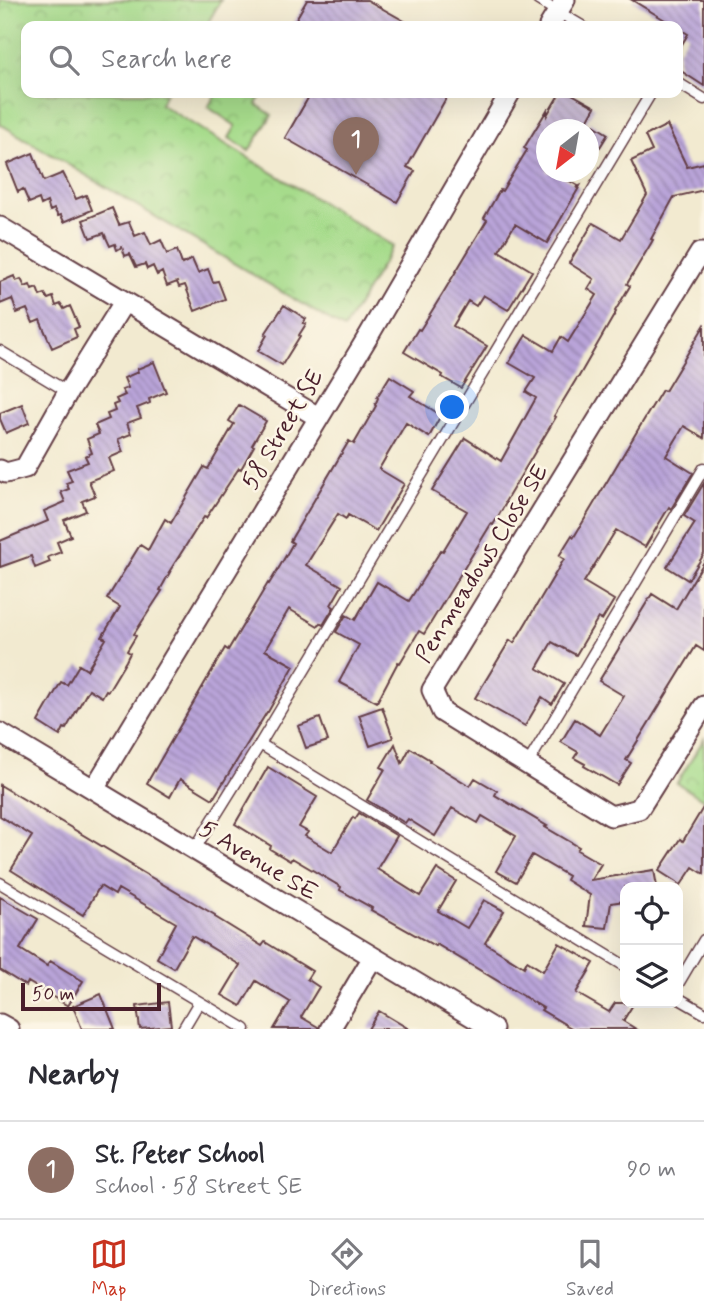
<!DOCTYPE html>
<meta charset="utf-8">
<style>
body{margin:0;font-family:Mynerve,sans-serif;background:#f7f7f7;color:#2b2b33}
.controls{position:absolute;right:21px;bottom:21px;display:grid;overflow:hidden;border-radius:14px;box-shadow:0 7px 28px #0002}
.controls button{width:63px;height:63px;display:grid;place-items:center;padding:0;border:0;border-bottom:2px solid #e1e1e2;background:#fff;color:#2b2b33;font:35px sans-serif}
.compass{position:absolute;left:536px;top:119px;width:63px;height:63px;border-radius:50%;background:#fff;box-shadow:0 7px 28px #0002;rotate:211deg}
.scale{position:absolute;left:21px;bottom:18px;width:140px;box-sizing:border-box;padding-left:7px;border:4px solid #4a1f2b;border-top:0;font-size:19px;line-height:24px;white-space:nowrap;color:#4a1f2b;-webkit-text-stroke:5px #fcf5e5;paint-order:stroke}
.you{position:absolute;left:453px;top:408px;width:24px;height:24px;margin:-18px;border:5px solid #fff;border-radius:50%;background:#1a73e8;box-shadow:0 0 0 10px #1a73e833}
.badge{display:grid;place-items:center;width:46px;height:46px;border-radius:50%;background:#c8321e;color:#fff;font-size:23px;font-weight:700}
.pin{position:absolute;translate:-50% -58px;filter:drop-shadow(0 2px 4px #0008)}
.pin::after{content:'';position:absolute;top:37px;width:24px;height:21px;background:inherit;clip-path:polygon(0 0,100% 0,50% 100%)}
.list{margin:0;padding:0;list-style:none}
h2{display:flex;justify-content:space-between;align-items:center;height:91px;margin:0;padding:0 28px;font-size:30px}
h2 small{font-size:23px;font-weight:400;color:#7c7c81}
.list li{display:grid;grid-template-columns:46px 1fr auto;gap:21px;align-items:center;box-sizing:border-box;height:98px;padding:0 28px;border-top:2px solid #e1e1e2}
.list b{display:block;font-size:26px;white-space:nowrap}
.list p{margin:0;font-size:23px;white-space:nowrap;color:#7c7c81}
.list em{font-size:23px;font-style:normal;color:#7c7c81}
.icon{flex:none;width:38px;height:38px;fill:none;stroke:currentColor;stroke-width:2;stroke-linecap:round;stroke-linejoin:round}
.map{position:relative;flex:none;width:704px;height:1029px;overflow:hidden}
.search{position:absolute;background:#fff;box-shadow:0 7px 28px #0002;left:21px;right:21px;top:21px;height:77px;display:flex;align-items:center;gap:18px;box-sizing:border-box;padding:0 24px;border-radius:14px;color:#7c7c81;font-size:26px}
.sheet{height:189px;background:#fff}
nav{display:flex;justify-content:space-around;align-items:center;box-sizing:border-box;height:98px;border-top:2px solid #e1e1e2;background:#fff;font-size:19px;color:#7c7c81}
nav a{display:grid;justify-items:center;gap:4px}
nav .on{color:#c8321e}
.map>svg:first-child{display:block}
.park{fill:url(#park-crowns);stroke:#787d5b;stroke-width:2}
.building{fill:url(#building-back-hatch)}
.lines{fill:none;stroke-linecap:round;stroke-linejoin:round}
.lane-casing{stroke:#633d44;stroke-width:13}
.street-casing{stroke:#633d44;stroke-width:23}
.lane{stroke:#fff;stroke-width:10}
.street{stroke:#fff;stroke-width:19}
.labels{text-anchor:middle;stroke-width:5;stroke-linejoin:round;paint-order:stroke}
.street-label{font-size:24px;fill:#4a1f2b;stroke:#fcf5e5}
</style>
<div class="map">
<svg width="704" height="1029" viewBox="0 0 704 1029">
<defs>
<pattern id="park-crowns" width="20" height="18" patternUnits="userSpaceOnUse" patternTransform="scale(1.75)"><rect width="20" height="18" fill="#a6db8b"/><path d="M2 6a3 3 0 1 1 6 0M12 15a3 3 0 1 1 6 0" fill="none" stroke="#90bc78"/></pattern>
<pattern id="building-back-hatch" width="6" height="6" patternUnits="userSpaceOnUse" patternTransform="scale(1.75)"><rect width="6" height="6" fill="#b9a4d9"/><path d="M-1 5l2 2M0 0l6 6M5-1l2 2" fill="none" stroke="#9885b0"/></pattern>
</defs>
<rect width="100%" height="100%" fill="#fcf5e5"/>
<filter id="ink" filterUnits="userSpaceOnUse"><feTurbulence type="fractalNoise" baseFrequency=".0143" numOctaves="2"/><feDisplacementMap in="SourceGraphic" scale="14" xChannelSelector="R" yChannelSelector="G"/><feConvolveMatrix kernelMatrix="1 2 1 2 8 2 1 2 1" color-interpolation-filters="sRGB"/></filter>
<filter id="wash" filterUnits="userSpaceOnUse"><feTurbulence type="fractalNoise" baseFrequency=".00686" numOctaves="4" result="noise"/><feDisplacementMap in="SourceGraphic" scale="28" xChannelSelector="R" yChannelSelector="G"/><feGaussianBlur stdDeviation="1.57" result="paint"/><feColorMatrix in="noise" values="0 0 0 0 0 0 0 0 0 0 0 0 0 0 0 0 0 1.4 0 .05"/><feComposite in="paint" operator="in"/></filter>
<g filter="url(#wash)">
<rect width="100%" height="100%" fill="#f2ead0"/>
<path class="park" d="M0,0H221L206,26H26V93H166L160,104L393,246L344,329L0,124Z
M217,93H252L260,98L256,104L272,115L249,151L229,138L236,126L208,107Z
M704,739V800L677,783Z"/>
<g id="blocks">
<path class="building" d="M307,0H367L413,26H292Z
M632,0H704V86L678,69V51L688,34Z
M311,93H449L407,167L415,171L397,202L285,138Z
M560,93H570L595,107L582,130H547V172H554L578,186L576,188L580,186L547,243L515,224L499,251L532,271L508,310L483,295L476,306L468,301L453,326L487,346L461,388L442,377L443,375L404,352L418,329L420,330L443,293L487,220L484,218L500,190L502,191L527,150L524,148L547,110V115Z
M589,122L608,134L600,147L598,146L589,163Z
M667,125L687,167L704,163V190L674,197L651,239L653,240L627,284L630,286L615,311L616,312L578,378H577L554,416L556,417L505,502L506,503L493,525L491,524L424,634L419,631L400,663L398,662L377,702L339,682L359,645L336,632L346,615L355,620L377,582L409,601L441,550L443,551L467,511L432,491L465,438L501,461L536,398L526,392L535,378L509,363L526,335L553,351L561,337L568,342L597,295L588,289L594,279L569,263L593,223L621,239L647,195L631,161L652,151L645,136Z
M33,153L44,181L63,173L76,199L86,195L92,210L64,222L61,215L58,216L54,209L50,211L47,202L41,205L39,199L29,203L23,189L18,192L7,164Z
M112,208L119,225L129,222L135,236L145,232L151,245L161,240L167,254L177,250L182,264L192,259L198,273L208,269L213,282L218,281L225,299L195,311L185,285L179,287L177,282L167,286L162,272L157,275L153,266L147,269L145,264L136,267L130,254L125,256L122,247L117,250L115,244L110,246L104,233L90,238L83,220Z
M14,276L16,281L21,279L25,287L30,285L32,290L37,288L40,296L45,294L48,299L53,297L56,306L61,304L64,309L70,306L79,327L74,329L77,337L52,348L40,320L33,323L27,309L17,313L12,299L0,304V282Z
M284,305L306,319L303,323L306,324L299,335L300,336L282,365L258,351L267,335L265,334Z
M704,326V438L684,426L666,456L693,473L671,509L669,507L645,547L616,530L584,582L614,600L602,620L598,618L576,655L552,642L537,668L564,684L552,704L542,697L525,726L475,698L510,640L514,643L564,559L559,556L572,535L574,537L639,428L662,390L665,391Z
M154,362L166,392L149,399L150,403L137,408L141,418L127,423L131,434L118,439L123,452L109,458L114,471L89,481L95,496L82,501L86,511L64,520L71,536L57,542L61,552L48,557L50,562L35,568L31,556L0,567V541L48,521L44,511L65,502L61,492L69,489L66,483L72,481L67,470L88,462L85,456L92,453L87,439L99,434L95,425L109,419L107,414L115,411L113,405L118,403L116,399L125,395L122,390L128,388L124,378L138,372L137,369Z
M390,376L414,391L410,396L441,415L429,437L406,423L379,469L404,484L376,531L348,515L346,519L338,514L306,565L342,586L331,605L334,607L323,625L320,623L318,626L289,609L265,650L294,666L268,712H267L213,799L180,779L170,797L147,783L225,648L228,650L268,583L269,584L280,566L293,543L290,541L349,441L354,444L376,406L375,405L378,398L377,397Z
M22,404L29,423L6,433L0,419V413Z
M239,405L266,421L252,445L254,446L241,469L239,468L206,518L204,517L169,572H170L160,590L162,591L134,634L136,636L127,651L130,653L126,661L108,691L106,690L102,697L89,689L66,729L64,728L60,736L38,722L61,682L67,685L79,665L87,670L106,639L102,637L120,607L107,599L140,545L148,550L165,519L171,523L204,467L208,469L234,424L229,421Z
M704,483V554L688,580L667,567L695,523L684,516Z
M704,562V651L696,646L626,760L631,763L617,785L584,766L585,764L574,758L578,752L561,742L575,719L600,735L624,696L599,681L652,594L676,609Z
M382,707L393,738L370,746L359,715Z
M320,718L328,741L306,748L298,726Z
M395,744L402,763L410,748L430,760L429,761L470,786L475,778L497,791L495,795L547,826L545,827L579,847L577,850L601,864L591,880L654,870L657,887H625V901L611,903L607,928L586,926L590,895L566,880L568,876L532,855L516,882L496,871L516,836L482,816L478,823L452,808L435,836L408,819L405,823L367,800L385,769L381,767Z
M268,767L317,797L299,827L308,832L305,836L332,852L353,817L355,819L359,813L397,836L377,869L420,896L437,869L456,881L438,911L467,928L484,900L504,911L485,943L524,967L527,961L543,971L559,943L594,963L576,993L609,1012L615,1003H634L623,1021L636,1029H573L541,1010L543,1008L436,944L435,946L371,910L372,908L340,890L341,887L292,858L290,861L270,849L271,846L235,824Z
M0,785L133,865L132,866L215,915V917L262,946L265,942L312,971L307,979L319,987L301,1017L318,1027V1029H274L290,1002L256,981L241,1006L222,995L240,965L192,936L174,968L157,958L176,923L118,889L115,895L100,886L83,915L11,870L32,836L0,816Z
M704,806V874L693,867L681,885L659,871L680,839L683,841Z
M0,897L38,919L20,949L47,966L50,961L83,981L68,1006L28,982L26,986L0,970Z
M101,994L115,1029H82L73,1006Z
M168,1002L171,1026L140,1029L137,1006Z
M379,1011L409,1029H368Z"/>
</g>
</g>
<g filter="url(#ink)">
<use href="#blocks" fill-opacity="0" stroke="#633d44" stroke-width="2"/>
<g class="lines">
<defs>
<path id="lane" d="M538,0L582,26
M678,83L704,99
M0,351L68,392
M260,744L625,966
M527,765L704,468
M194,850L260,744L651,93
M0,883L245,1029
M678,984L704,940
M678,998L704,1013
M183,1029L199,1002"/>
<path id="street" d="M549,26L565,0
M0,227L318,417
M704,253H700L432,690L442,712L611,816L639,809L704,706
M0,470L6,473L25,468L68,392L124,302
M0,733L493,1029
M94,789L369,335L510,93
M0,1024L9,1029
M330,1029L373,957"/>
</defs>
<use href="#lane" class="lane-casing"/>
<use href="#street" class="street-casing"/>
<use href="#lane" class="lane"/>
<use href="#street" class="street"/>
</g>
</g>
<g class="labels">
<g class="street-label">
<text transform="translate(282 429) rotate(-59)" y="8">58 Street SE</text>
<text transform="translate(481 563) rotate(-58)" y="8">Penmeadows Close SE</text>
<text transform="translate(259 860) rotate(31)" y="8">5 Avenue SE</text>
</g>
</g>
</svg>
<div class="controls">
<button><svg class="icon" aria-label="locate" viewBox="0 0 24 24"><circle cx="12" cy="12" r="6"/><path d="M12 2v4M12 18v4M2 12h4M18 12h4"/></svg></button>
<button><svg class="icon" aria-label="layers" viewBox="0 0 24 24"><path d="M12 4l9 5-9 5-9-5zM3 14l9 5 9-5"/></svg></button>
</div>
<svg class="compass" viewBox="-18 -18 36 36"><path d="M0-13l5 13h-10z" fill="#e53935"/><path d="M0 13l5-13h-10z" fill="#7c7c81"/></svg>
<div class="scale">50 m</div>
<div class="you"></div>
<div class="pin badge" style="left:356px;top:175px;background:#8d6e63">1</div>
<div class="search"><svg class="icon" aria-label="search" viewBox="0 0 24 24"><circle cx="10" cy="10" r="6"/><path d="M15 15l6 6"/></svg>Search here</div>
</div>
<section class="sheet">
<h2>Nearby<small></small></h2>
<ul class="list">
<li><span class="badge" style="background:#8d6e63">1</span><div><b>St. Peter School</b><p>School · 58 Street SE</p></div><em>90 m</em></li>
</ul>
</section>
<nav>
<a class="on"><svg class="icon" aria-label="map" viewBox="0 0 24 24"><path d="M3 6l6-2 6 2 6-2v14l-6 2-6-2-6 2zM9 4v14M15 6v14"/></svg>Map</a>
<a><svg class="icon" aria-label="directions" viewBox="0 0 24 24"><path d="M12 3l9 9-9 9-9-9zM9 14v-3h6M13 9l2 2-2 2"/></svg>Directions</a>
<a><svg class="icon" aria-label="saved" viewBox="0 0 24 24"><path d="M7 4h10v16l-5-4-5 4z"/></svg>Saved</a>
</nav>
